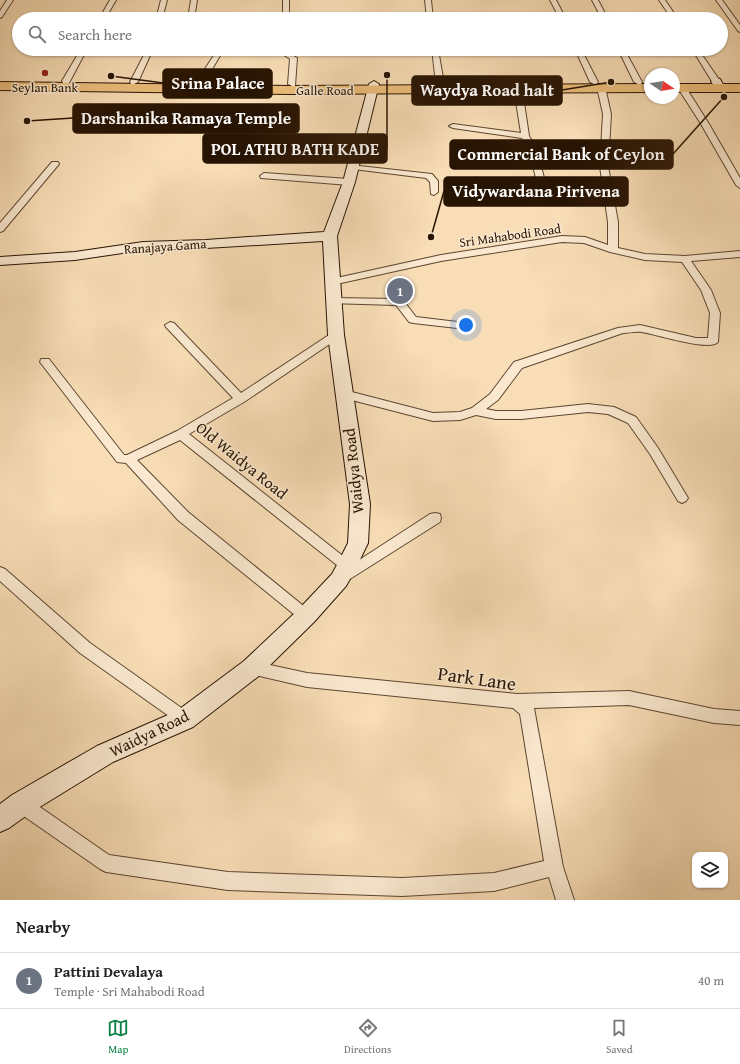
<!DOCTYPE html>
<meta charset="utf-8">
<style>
body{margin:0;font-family:"Gentium Book Plus",serif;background:#f6f6f6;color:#222}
.controls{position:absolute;right:12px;bottom:12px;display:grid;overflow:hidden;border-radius:8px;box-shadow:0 1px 3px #0004}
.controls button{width:36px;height:36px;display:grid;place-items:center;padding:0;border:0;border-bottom:1px solid #e0e0e0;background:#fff;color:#222;font:20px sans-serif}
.compass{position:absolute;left:644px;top:68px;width:36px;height:36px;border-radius:50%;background:#fff;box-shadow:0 1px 3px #0004;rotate:102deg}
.you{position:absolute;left:466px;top:325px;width:14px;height:14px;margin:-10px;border:3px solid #fff;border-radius:50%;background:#1a73e8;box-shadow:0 0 0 6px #1a73e833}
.badge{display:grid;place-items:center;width:26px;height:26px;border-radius:50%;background:#0b8043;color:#fff;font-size:13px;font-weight:700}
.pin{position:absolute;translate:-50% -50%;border:2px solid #fff;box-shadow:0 1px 4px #0006}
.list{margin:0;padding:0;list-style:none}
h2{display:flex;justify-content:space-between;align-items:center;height:52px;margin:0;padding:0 16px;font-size:17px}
h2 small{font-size:13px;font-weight:400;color:#767676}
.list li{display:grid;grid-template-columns:26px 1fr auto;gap:12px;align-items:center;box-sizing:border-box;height:56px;padding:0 16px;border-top:1px solid #e0e0e0}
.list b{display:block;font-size:15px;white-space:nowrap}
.list p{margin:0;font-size:13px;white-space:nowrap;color:#767676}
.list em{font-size:13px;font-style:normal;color:#767676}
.icon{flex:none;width:22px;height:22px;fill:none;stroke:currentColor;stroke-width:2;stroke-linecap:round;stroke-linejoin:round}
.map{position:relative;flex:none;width:740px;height:900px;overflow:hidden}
.search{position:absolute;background:#fff;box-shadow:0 1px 3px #0004;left:12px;right:12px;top:12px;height:44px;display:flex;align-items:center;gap:10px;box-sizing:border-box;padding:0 14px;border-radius:22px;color:#767676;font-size:15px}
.sheet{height:108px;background:#fff}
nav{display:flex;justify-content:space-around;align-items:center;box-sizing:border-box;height:56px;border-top:1px solid #e0e0e0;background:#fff;font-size:11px;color:#767676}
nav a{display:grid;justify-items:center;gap:2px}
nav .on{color:#0b8043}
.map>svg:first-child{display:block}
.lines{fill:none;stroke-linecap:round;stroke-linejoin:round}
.street-casing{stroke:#5c4630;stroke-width:2}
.secondary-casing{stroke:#281403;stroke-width:2}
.highway-casing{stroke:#281403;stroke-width:2}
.street{fill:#fae9d0;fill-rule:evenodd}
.secondary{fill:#fae9d0;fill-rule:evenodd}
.highway{fill:#ecbe7b;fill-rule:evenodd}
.poi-dot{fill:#8f2418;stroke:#fae9d0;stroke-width:1.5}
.labels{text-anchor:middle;stroke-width:3;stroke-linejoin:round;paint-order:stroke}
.far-poi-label{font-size:13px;fill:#281403;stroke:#fae9d0}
.far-street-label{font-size:13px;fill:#281403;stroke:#fae9d0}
.street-label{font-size:16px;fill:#281403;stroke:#fae9d0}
.near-street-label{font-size:19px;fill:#281403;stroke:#fae9d0}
.leader{fill:none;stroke:#281403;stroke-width:1.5}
.callout-dot{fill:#281403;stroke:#fae9d0;stroke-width:1.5}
.callout{fill:#281403;stroke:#281403;stroke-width:1.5}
.callout-label{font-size:17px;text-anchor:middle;font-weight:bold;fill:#fff}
</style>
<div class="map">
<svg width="740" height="900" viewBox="0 0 740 900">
<rect width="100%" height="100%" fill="#f8ddb6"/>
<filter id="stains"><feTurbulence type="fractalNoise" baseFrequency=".005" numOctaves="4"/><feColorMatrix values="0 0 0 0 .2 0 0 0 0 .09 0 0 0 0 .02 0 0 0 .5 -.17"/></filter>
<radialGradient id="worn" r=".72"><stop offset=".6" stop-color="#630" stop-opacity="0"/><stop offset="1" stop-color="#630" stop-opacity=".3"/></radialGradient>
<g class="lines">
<defs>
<path id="street" d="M7,0H13L2,17L0,18V11Z
M110,0H116L105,19H99Z
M161,0H167L162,19H156Z
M191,0H197L194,19H188Z
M283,0H289V19H283V17L240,19L248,15L283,13Z
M425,0H431L433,19H427Z
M550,0H556L566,19H560Z
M592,0H598L608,19H602Z
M659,0H665L678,19H672Z
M716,0H722L740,25V32L738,31Z
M81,49H87L69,83H63L62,81Z
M147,49H153L138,82L134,84H131L130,82Z
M218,49H224L202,86H196L195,84Z
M284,49H290V54L297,58L295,86H292L288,84L290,59L284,55Z
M432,49H438L444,84L443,86H440L436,84Z
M575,49H581L598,82L597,84H594L590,82Z
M618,49H624L642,82L641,84H638L634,82Z
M692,49H698L720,81L719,83H713Z
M598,85H604L605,87L611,114L608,166L618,222V248L645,254L685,256L740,251V257L691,261L711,290L720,313L718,342C711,352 655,334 642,332C636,331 629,333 623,333L522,368L498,400L486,409L496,411H521L588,404L614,407L636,417L658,448L688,498L686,501L682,503L678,501L650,454L628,423L608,414L588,412L521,419H496L476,415L460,420L433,421L340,397L338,394L340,391L344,390L433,413L460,412L472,408L490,394L514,362L618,328L640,325L696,338H708L710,313L701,290L682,262L645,260L610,252L584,243L562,242L441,261L332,285L327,282L332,279L441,255L562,236L585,237L608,245V222L600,166L603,114L597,87Z
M679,86H685L709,124L740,178V188L736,185L701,124L678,88Z
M515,87H521L522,89L529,136L537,150L548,194L547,196L544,197L540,194L529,150L522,138L453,128L449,126L453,124L521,133L514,89Z
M52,162H58L59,164L3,231L0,232V223Z
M350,165L432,174L438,181V192L434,195L431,194L430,182L426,178L353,169H350L349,167Z
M264,173L349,179L353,182L349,185L261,178L260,176Z
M332,298L399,299L403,300L416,317L466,323L471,326L466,329L413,323L409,322L396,305L328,303L327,301L328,299Z
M170,322L174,323L241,393L332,333H340L341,335L340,337L244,402L189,434L353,564L430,514L435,513L440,514L441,518L440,522L342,584L337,582L335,578L337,574L343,570L180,440L137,460L188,512L311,612L313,616L311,620L306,622L301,620L178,520L126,463L117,462L40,362L41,359H49L124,455H127L177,431L233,398L166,327L165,325Z
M0,567L5,569L90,643L190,714L193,719L190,724L185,726L180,724L80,653L0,581Z
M252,661L307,673L517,694L629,691L714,709L740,711V725L714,723L629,705L534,708L563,867L574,900H556L549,877L494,891L402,896L228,890L106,872L100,869L15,810L13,804L15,798L21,796L27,798L109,855L228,872L402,878L494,873L544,861L520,714L513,708L307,687L247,673L245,668L247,663Z"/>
<path id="secondary" d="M716,78L720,79L725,88L724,90L720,91L716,90L711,81Z
M374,81L379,84L355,182L337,236L344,335L370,504L368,543L354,572L346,586L314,622L260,675L193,727L113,762L30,813L9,828L0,832V804L12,795L97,746L177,711L244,661L298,610L332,574L339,561L348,543L350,504L328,335L323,241L206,248L143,250L75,260L0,265V257L75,252L143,242L206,240L324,232L343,182L369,84Z"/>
<path id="highway" d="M0,82L289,86L650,84V92L289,94L0,90Z
M674,84H740V92H674Z"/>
</defs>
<use href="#street" class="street-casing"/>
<use href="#secondary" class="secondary-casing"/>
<use href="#highway" class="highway-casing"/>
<use href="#street" class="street"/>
<use href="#secondary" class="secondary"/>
<use href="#highway" class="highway"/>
</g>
<circle class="poi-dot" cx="45" cy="73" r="4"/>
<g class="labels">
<g class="far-poi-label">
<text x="45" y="92">Seylan Bank</text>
</g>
<g class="far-street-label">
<text x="325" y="95">Galle Road</text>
<text transform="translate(510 235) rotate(-8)" y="5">Sri Mahabodi Road</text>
<text transform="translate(165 246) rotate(-4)" y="5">Ranajaya Gama</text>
</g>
<g class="street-label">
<text transform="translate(242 460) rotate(39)" y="6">Old Waidya Road</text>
<text transform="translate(353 471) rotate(-96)" y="6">Waidya Road</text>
<text transform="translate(149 733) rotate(-26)" y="6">Waidya Road</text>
</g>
<g class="near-street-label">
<text transform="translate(477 678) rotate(8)" y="7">Park Lane</text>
</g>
</g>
<path class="leader" d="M111 76L163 83M611 82L562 90M27 121L73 118M387 75L387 149M724 97L673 154M431 237L444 191"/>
<g class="callout-dot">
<circle cx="111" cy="76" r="4"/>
<circle cx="611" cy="82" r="4"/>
<circle cx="27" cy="121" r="4"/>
<circle cx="387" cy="75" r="4"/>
<circle cx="724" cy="97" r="4"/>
<circle cx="431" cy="237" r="4"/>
</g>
<g class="callout">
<rect x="163" y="69" width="109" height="29" rx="4"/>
<rect x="412" y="76" width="150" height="29" rx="4"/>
<rect x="73" y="104" width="226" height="29" rx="4"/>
<rect x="203" y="134" width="184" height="29" rx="4"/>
<rect x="450" y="140" width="223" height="29" rx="4"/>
<rect x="444" y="177" width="184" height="29" rx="4"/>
</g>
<g class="callout-label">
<text x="218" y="89">Srina Palace</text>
<text x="487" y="96">Waydya Road halt</text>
<text x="186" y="124">Darshanika Ramaya Temple</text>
<text x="295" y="155">POL ATHU BATH KADE</text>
<text x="561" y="160">Commercial Bank of Ceylon</text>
<text x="536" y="197">Vidywardana Pirivena</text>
</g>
<rect width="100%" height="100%" filter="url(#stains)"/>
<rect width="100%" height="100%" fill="url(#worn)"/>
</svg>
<div class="controls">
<button><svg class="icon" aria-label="layers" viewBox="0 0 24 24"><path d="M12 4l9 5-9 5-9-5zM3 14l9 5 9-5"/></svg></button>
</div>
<svg class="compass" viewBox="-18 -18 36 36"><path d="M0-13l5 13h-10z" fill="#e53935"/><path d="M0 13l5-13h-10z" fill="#767676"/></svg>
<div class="you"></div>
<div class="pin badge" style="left:400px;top:291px;background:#6b7280">1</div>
<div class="search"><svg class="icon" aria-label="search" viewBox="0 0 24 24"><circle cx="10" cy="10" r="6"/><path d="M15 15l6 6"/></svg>Search here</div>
</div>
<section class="sheet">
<h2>Nearby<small></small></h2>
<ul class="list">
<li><span class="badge" style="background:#6b7280">1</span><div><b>Pattini Devalaya</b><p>Temple · Sri Mahabodi Road</p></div><em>40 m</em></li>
</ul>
</section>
<nav>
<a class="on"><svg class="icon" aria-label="map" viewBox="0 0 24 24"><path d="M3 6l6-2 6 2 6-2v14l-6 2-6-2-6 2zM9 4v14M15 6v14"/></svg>Map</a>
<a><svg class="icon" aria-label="directions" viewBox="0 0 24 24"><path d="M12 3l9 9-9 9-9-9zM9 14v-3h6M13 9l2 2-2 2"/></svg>Directions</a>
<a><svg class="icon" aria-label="saved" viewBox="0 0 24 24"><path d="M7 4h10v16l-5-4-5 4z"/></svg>Saved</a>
</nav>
